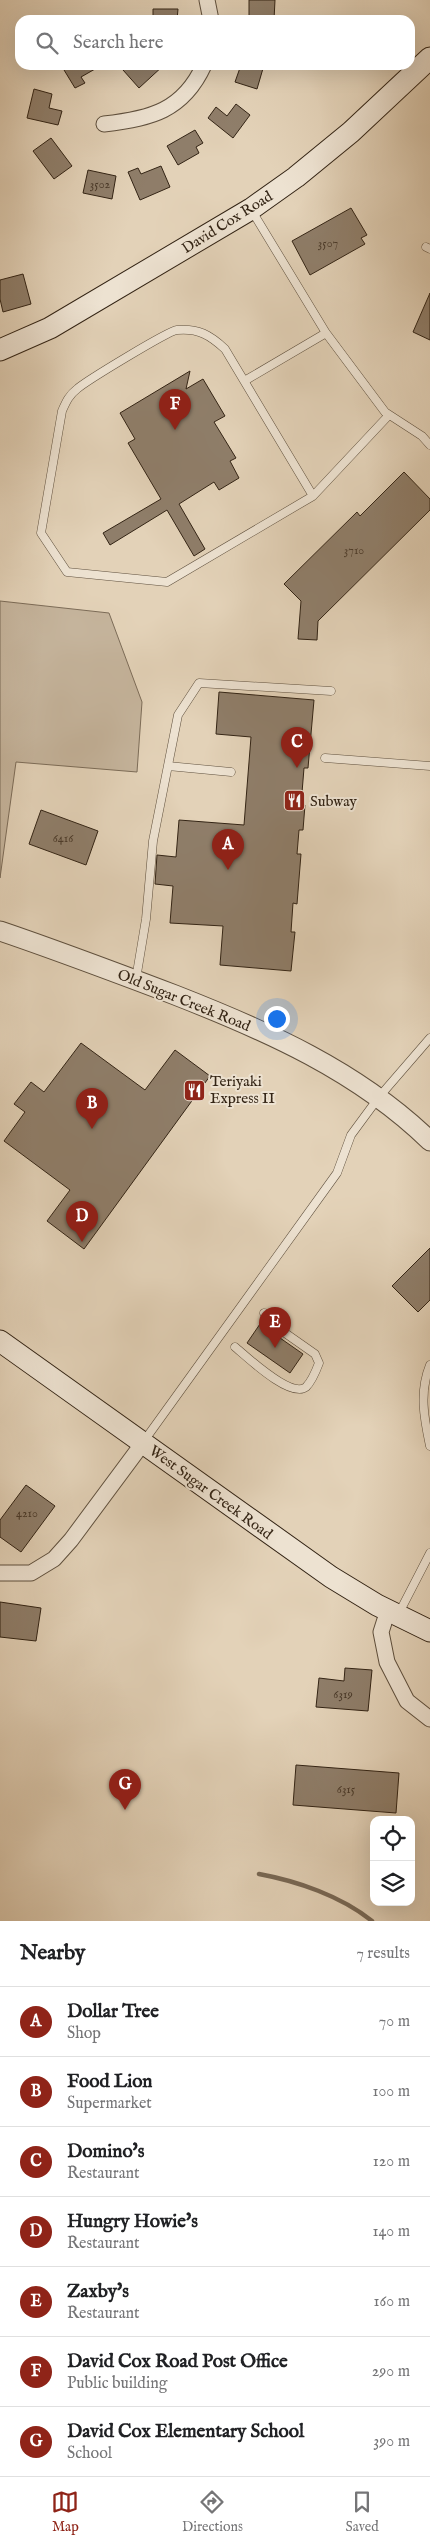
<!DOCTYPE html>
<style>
body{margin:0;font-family:"IM FELL English",serif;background:#f2f2f2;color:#202124}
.controls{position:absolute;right:15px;bottom:15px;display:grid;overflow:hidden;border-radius:10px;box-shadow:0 5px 20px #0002}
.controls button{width:45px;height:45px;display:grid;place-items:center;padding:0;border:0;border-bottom:1px solid #e0e0e0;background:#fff;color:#202124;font:25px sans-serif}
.you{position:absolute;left:276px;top:1018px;width:18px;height:18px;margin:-12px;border:4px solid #fff;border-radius:50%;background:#1a73e8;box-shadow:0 0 0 8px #1a73e833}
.badge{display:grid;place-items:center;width:32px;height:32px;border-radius:50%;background:#8f2418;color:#fff;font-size:16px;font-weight:700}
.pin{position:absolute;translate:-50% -41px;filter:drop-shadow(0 1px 2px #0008)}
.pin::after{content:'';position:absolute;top:26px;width:18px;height:15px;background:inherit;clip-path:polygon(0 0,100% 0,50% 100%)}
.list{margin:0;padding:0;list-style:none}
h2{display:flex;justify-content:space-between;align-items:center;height:65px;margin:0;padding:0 20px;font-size:21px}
h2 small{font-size:16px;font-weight:400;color:#757577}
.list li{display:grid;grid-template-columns:32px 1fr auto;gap:15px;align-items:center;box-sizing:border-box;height:70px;padding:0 20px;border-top:1px solid #e0e0e0}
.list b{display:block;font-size:19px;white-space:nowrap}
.list p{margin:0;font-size:16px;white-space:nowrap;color:#757577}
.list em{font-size:16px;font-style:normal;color:#757577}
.icon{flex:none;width:28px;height:28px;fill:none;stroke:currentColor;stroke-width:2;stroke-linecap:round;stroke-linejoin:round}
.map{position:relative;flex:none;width:430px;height:1921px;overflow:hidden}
.search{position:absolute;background:#fff;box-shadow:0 5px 20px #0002;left:15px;right:15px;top:15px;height:55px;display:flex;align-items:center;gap:12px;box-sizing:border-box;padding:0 18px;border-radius:15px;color:#757577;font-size:19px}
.sheet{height:555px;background:#fff}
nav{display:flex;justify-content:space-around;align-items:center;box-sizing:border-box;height:70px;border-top:1px solid #e0e0e0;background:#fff;font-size:14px;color:#757577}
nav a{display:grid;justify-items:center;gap:2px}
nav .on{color:#8f2418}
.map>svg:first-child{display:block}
.green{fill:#c5b49c;stroke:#7c6c58}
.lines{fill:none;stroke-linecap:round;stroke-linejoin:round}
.stream{stroke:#796956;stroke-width:4.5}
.building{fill:#8f7e6a;stroke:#332415}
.service-casing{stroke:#5f503e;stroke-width:9}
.minor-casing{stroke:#5f503e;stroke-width:17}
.tertiary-casing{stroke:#5f503e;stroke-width:21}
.secondary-casing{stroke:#332415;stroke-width:23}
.service{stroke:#ede2d1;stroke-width:8}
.minor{stroke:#ede2d1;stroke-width:15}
.tertiary{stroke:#ede2d1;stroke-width:19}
.secondary{stroke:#ede2d1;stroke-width:21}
.labels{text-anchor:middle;stroke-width:4;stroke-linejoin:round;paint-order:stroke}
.number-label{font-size:12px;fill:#4a3a2a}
.street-label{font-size:15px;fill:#332415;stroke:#ede2d1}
.poi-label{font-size:15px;fill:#332415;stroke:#ede2d1;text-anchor:start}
</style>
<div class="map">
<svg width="430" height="1921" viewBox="0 0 430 1921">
<rect width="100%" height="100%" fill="#e3d2b8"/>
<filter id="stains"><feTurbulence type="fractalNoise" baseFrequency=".004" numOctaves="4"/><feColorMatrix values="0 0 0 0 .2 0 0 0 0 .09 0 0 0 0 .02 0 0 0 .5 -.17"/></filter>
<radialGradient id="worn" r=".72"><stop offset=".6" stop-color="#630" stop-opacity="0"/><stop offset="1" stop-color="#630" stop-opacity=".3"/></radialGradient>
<path class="green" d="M0,601L109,613L142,702L137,772L16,762L0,878Z"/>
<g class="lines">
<path class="stream" d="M259,1874C297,1881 341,1896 372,1921"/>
</g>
<path class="building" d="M249,0H275L274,20H249Z
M153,9H178L177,20H153Z
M61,65H102L81,77L85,83L75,88Z
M129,65H164L139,88L123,70Z
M241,65H264L257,89L235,82Z
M34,89L52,94L49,108L62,111L58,125L27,118Z
M236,104L250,115L233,138L208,118L216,107L227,116Z
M195,130L203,143L196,147L199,153L178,165L167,146Z
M51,138L72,166L54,179L33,151Z
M161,166L170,187L140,200L128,172L138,168L141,174Z
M88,170L116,176L112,199L83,193Z
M351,208L367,235L361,238L365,244L310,275L292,241Z
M23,274L31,304L3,312L0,299V280Z
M430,293V340L413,332Z
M190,371L186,389L203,379L225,416L214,422L236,458L230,461L239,478L219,490L214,482L179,504L205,549L194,556L167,510L110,545L103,533L161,499L128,443L135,439L120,413Z
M404,472L430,499V510L318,621L317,640L298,639L301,601L284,584L357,512L360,516Z
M219,692L314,700L308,768H304L301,805H305L303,830H299L297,854H301L297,904L293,903L291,932H295L291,971L220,965L223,926L170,923L173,886L155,884L157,855L176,857L179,820L244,825L251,737L216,734Z
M41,810L98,831L86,865L29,844Z
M81,1043L145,1090L175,1050L210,1076L84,1249L47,1221L70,1190L4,1141L25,1112L14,1104L31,1082L44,1092Z
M430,1248V1300L418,1312L392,1286Z
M260,1324L303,1354L290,1373L247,1343Z
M26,1485L55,1506L21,1552L0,1537V1520Z
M0,1602L41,1608L36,1641L0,1637Z
M345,1668L372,1670L368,1711L316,1707L319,1678L344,1681Z
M296,1765L399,1773L396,1813L293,1805Z"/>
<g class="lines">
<defs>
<path id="service" d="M252,211L326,333L385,412L422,436L430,445
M426,247L430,249
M246,380L326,333
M313,496L167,582L67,572L41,533L62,411C66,402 69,395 77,389C86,381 168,331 177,330C198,328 210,335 225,349L313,496L389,415
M325,758L430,766
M168,766L231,772
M136,979L146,919L153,841L178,715L199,683L331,691
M235,1347C247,1357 291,1399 306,1387C312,1381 316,1371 319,1363L315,1354L268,1321L264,1313
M430,1365C419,1392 424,1418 430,1446
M144,1441L337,1173L351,1135L379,1097L430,1038
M399,1613L430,1553"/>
<path id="minor" d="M207,0L211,20
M104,124C150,119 183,111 204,65
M0,1573H31L54,1559L71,1540L143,1443
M388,1610L381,1632L387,1662L407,1701L430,1719"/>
<path id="tertiary" d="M0,931C59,951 117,973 175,995C267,1031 358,1071 430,1141"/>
<path id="secondary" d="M0,350L50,328L251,209L296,177L351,132L430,58
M0,1341L331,1577L377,1605L430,1631"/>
</defs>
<use href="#service" class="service-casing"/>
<use href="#minor" class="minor-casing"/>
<use href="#tertiary" class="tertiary-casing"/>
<use href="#secondary" class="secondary-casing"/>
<use href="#service" class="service"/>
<use href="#minor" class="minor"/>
<use href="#tertiary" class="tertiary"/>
<use href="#secondary" class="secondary"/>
</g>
<defs>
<symbol id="restaurant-square" viewBox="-11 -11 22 22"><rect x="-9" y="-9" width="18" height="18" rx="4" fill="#8f2418" stroke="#ede2d1"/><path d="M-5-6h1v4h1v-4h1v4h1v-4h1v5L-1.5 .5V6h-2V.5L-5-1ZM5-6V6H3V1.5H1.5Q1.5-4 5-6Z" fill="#fff"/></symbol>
</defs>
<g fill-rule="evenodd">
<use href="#restaurant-square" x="282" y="788" width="25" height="25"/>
<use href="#restaurant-square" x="182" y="1078" width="25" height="25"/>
</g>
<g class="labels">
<g class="number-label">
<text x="100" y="188">3502</text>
<text x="328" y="247">3507</text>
<text x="354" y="554">3710</text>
<text x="63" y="842">6416</text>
<text x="27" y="1517">4210</text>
<text x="343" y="1698">6319</text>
<text x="346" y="1793">6315</text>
</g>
<g class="street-label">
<text transform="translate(227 222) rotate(-32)" y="5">David Cox Road</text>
<text transform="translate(184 1000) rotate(22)" y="5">Old Sugar Creek Road</text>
<text transform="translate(211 1492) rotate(36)" y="5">West Sugar Creek Road</text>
</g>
<g class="poi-label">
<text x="310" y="806">Subway</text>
<text x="210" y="1086">Teriyaki<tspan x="210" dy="17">Express II</tspan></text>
</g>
</g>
<rect width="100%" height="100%" filter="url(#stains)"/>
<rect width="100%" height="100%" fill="url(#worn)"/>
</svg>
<div class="controls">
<button><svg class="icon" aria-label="locate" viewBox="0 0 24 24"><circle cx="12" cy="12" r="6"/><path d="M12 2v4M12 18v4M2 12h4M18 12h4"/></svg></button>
<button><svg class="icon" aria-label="layers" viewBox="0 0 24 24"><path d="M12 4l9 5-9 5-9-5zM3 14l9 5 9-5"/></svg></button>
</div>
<div class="you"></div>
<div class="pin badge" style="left:228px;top:870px">A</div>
<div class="pin badge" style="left:92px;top:1129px">B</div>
<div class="pin badge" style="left:297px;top:768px">C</div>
<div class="pin badge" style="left:82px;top:1242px">D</div>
<div class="pin badge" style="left:275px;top:1348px">E</div>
<div class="pin badge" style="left:175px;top:430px">F</div>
<div class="pin badge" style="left:125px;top:1810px">G</div>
<div class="search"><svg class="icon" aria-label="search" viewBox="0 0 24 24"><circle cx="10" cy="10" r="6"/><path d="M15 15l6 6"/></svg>Search here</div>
</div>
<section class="sheet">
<h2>Nearby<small>7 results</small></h2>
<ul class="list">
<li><span class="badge">A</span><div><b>Dollar Tree</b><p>Shop</p></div><em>70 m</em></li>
<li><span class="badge">B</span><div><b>Food Lion</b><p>Supermarket</p></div><em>100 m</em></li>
<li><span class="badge">C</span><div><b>Domino's</b><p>Restaurant</p></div><em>120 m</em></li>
<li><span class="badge">D</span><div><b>Hungry Howie's</b><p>Restaurant</p></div><em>140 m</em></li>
<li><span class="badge">E</span><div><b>Zaxby's</b><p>Restaurant</p></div><em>160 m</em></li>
<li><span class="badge">F</span><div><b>David Cox Road Post Office</b><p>Public building</p></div><em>290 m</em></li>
<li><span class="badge">G</span><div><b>David Cox Elementary School</b><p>School</p></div><em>390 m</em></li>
</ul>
</section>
<nav>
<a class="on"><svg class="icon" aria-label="map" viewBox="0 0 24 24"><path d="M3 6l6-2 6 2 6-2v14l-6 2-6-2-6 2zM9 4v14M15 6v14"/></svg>Map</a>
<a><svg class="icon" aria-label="directions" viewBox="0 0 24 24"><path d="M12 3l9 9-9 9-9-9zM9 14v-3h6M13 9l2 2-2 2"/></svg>Directions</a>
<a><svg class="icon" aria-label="saved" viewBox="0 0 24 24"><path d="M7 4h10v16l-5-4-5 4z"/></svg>Saved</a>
</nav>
